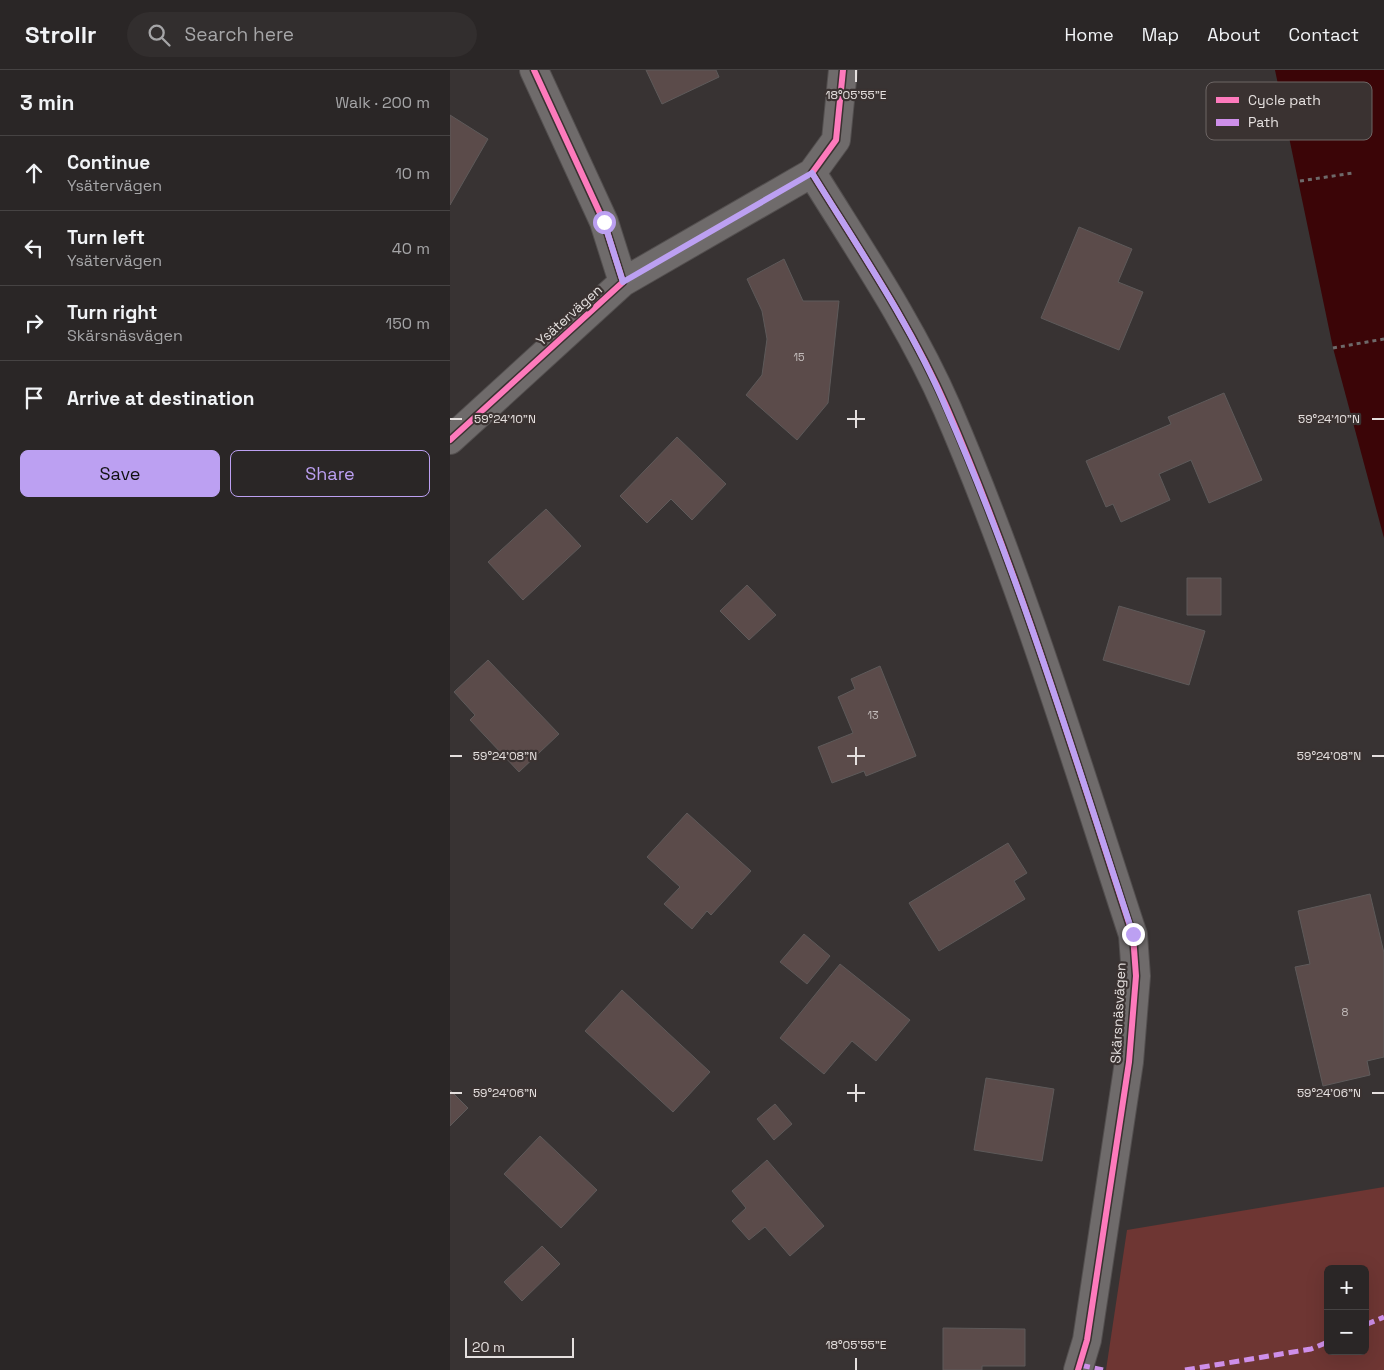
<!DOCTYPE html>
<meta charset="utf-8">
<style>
body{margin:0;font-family:"Space Grotesk",sans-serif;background:#322e2e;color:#f1f3f6}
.controls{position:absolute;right:15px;bottom:15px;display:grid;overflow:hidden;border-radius:8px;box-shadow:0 5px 20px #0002}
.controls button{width:45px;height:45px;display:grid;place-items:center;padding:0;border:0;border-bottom:1px solid #464343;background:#2a2626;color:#f1f3f6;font:25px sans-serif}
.scale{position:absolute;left:15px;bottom:12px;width:109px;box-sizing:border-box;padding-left:5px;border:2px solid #e5e0df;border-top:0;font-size:14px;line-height:18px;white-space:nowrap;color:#e5e0df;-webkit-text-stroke:4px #3a3231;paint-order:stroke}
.stop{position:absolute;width:15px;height:15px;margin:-11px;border:4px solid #bca0f2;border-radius:50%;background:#fff}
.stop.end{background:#bca0f2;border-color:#fff;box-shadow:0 1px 5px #0008}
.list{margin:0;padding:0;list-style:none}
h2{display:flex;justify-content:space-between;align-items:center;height:65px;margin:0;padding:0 20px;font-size:21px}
h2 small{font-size:16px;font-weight:400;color:#a5a5a7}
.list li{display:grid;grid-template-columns:32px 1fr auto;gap:15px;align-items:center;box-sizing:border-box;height:75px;padding:0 20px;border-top:1px solid #464343}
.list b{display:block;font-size:19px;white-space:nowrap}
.list p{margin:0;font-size:16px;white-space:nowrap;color:#a5a5a7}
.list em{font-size:16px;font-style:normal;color:#a5a5a7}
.actions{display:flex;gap:10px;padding:15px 20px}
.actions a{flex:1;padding:11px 0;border:1px solid #bca0f2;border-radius:8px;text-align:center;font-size:18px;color:#bca0f2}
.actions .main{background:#bca0f2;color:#111}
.icon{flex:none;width:28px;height:28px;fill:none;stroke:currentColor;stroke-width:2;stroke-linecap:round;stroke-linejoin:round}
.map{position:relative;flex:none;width:934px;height:1300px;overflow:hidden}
header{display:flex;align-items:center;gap:30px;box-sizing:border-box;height:70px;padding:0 25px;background:#2a2626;border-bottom:1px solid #464343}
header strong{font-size:24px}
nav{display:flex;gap:28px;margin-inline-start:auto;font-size:18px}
.search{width:350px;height:45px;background:#322e2e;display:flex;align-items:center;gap:12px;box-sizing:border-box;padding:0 18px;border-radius:28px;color:#a5a5a7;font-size:19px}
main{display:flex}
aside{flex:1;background:#2a2626}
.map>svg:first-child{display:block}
.green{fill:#6e3633;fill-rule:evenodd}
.water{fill:#3b0507}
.building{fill:#5b4b4a;stroke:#5e5a5a}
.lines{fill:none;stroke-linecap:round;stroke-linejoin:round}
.street-casing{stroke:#534f4f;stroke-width:30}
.path{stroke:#6e6a6a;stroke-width:3;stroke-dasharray:4 4;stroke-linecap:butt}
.street{stroke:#6f6b6b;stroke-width:28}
.quiet{stroke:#ce8fe9;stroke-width:5;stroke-dasharray:10 5;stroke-linecap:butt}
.cycleway-casing{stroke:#3a3231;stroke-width:9}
.cycleway{stroke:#fd7abc;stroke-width:6}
.route{stroke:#bca0f2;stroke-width:6}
.ticks{fill:none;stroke:#e5e0df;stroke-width:2}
.labels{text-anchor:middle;stroke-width:4.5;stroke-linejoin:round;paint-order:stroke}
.number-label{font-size:11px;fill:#c2bbba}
.street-label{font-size:14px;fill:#e5e0df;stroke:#3a3231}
.key{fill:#3a3231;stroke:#6d6665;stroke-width:1}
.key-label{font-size:14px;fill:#e5e0df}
.ticks-label{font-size:12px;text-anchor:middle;fill:#e5e0df;stroke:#3a3231;stroke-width:4.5;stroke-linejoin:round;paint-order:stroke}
</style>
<header>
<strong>Strollr</strong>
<div class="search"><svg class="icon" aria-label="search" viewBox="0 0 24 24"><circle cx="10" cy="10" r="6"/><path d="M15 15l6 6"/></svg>Search here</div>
<nav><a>Home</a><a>Map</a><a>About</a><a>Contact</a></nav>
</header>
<main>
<aside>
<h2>3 min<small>Walk · 200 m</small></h2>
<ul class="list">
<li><svg class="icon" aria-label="ahead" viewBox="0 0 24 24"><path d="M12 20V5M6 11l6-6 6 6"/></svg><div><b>Continue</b><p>Ysätervägen</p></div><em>10 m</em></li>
<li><svg class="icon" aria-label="left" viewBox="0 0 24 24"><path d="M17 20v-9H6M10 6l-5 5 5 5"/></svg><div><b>Turn left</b><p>Ysätervägen</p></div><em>40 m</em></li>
<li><svg class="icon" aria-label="right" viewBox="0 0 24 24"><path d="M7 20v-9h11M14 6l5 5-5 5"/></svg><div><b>Turn right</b><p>Skärsnäsvägen</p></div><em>150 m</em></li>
<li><svg class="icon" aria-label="arrive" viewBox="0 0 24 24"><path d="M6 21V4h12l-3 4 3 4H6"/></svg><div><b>Arrive at destination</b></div></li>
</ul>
<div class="actions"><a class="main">Save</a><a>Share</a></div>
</aside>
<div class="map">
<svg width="934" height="1300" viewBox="0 0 934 1300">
<rect width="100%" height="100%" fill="#383333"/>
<path class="green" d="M934,1117V1300H656L677,1160ZM878,1199H915V1281H878Z"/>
<path class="water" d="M825,0H934V468L883,278Z"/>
<path class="building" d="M196,0H266L269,7L212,34Z
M0,45L38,69L0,135Z
M629,157L682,179L668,212L693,222L669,280L591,248Z
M334,189L353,231H389L378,333L347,370L296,325L312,305L317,269L312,241L297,209Z
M774,323L812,410L759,433L741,390L709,404L720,430L671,452L663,434L656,437L636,391L721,354L718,347Z
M227,367L276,414L242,450L221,429L197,453L170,426Z
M96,439L131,476L73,530L38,492Z
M737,508H771V545H737Z
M297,515L326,545L299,570L270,541Z
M669,536L755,561L739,615L653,590Z
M38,590L109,664L69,702L20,650L25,645L4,622Z
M430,596L466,686L416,706L414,701L382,713L368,677L403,663L388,627L405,619L401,609Z
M237,743L301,801L261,845L257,841L242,859L214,834L230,817L197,787Z
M558,773L577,803L564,811L575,829L489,881L459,833Z
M920,824L934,883V987L917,991L920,1005L873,1016L845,897L860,894L848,841Z
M354,864L380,886L357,914L330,892Z
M390,894L460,950L426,991L402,971L374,1004L330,968Z
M172,920L260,1002L223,1042L135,961Z
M536,1008L604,1019L592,1091L524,1080Z
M0,1020L18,1038L0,1056Z
M325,1034L342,1054L324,1070L307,1049Z
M90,1066L147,1120L111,1158L54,1104Z
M317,1090L374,1156L340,1186L315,1157L299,1170L282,1151L296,1138L282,1121Z
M92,1176L110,1194L72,1231L54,1212Z
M493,1258L575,1259V1296H532V1300H493Z"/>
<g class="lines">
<defs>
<path id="street" d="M393,0L386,70L362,103C409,179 461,255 497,338C571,509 625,688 683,865L686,906L679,992L637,1270L628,1300
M173,212L362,103
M0,370L173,212L154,152L84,0"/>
</defs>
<use href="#street" class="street-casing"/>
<path class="path" d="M850,111L903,103
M883,278L934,269"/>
<use href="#street" class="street"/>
<path class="quiet" d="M915,1255L934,1247
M630,1295L653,1300
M735,1300L861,1279L878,1272"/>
<defs>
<path id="cycleway" d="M393,0L386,70L362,103C409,179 461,255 497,338C571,509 625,688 683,865L686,906L679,992L637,1270L628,1300
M0,370L173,212L154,152L84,0"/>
</defs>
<use href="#cycleway" class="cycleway-casing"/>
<use href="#cycleway" class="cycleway"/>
</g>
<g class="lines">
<path class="route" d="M154,152L173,212L362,103C409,179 461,255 496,338C571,509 625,688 683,864"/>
</g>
<path class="ticks" d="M406,0V12M406,340V358M0,349H12M397,349H415M922,349H934M406,677V695M0,686H12M397,686H415M922,686H934M406,1014V1032M0,1023H12M397,1023H415M922,1023H934M406,1288V1300"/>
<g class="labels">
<g class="number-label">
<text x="349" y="291">15</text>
<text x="423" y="649">13</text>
<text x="895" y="946">8</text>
</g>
<g class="street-label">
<text transform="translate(119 245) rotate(-42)" y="5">Ysätervägen</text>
<text transform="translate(668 943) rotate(-87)" y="5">Skärsnäsvägen</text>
</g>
</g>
<rect x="756" y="12" width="166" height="58" rx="8" class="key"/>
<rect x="766" y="27" width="23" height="6" fill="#fd7abc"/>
<rect x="766" y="49" width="23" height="7" fill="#ce8fe9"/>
<g class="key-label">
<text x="798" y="35">Cycle path</text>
<text x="798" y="57">Path</text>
</g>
<g class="ticks-label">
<text x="406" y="29">18°05'55"E</text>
<text x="55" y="353">59°24'10"N</text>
<text x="879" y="353">59°24'10"N</text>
<text x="55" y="690">59°24'08"N</text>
<text x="879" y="690">59°24'08"N</text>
<text x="55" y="1027">59°24'06"N</text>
<text x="879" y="1027">59°24'06"N</text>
<text x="406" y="1279">18°05'55"E</text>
</g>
</svg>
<div class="controls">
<button>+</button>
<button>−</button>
</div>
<div class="scale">20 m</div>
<div class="stop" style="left:154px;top:152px"></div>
<div class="stop end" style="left:683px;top:864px"></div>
</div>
</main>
